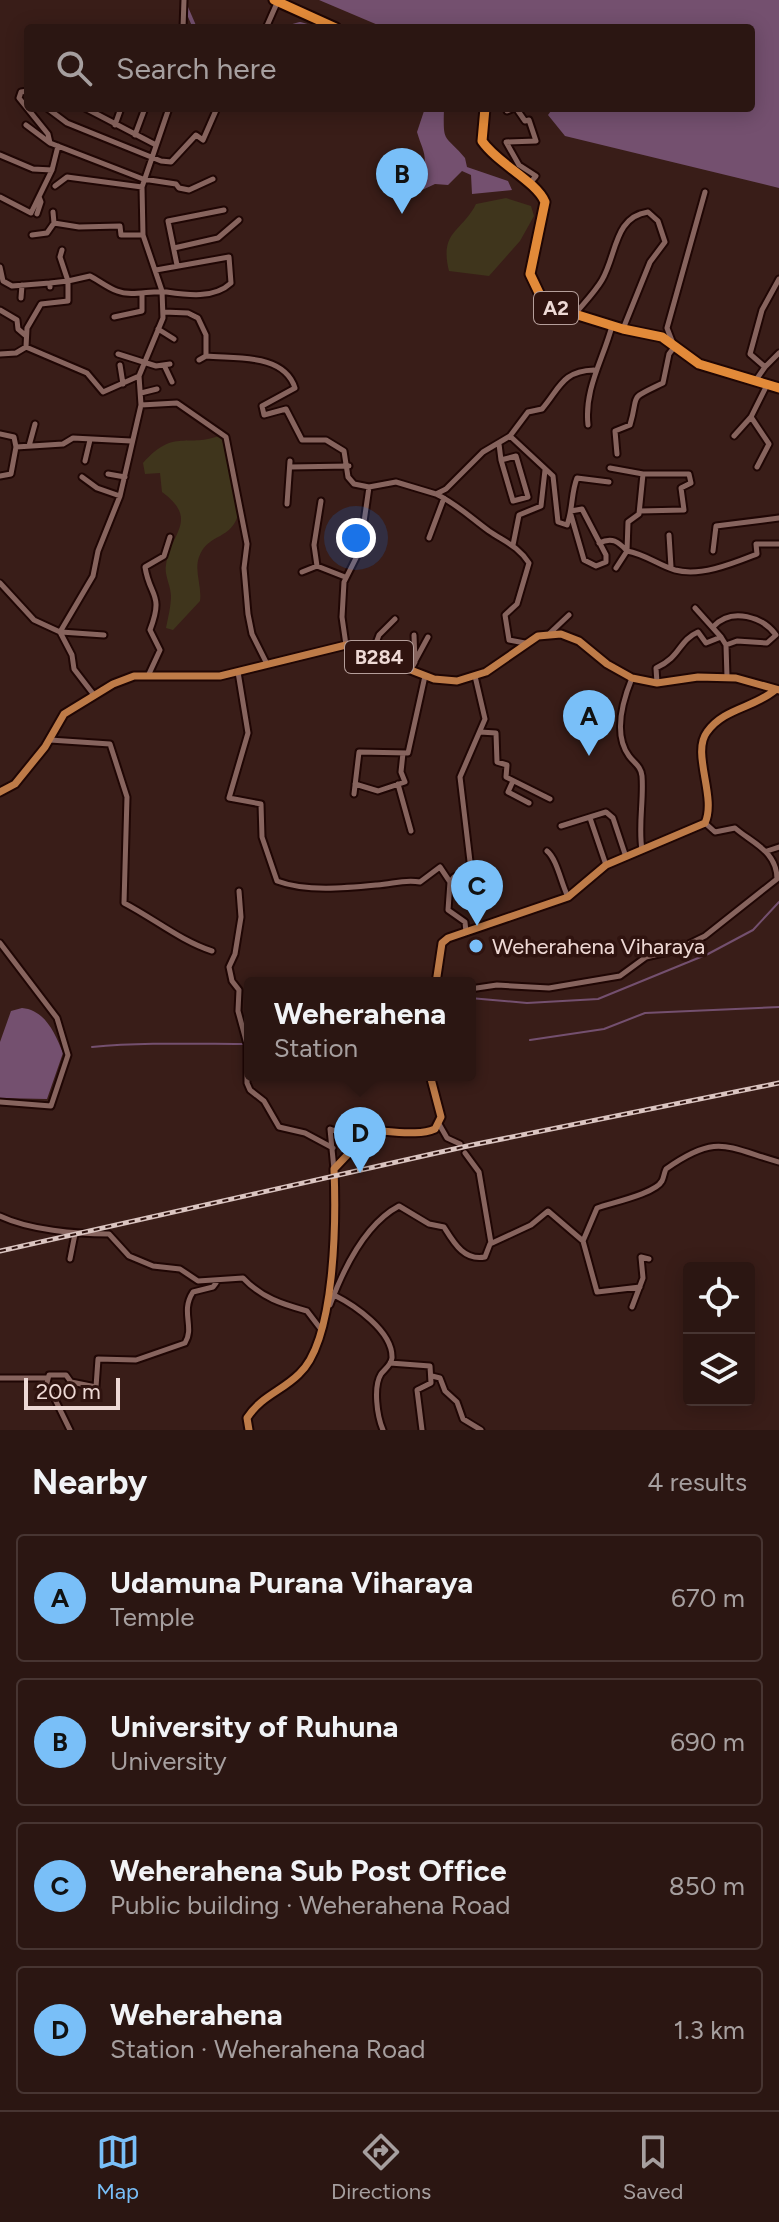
<!DOCTYPE html>
<meta charset="utf-8">
<style>
body{margin:0;font-family:Figtree,sans-serif;background:#331f1b;color:#f1f3f6}
.controls{position:absolute;right:24px;bottom:24px;display:grid;overflow:hidden;border-radius:8px;box-shadow:0 4px 20px #0003}
.controls button{width:72px;height:72px;display:grid;place-items:center;padding:0;border:0;border-bottom:2px solid #473532;background:#2b1612;color:#f1f3f6;font:40px sans-serif}
.scale{position:absolute;left:24px;bottom:20px;width:96px;box-sizing:border-box;padding-left:8px;border:4px solid #eed9d5;border-top:0;font-size:22px;line-height:28px;white-space:nowrap;color:#eed9d5;-webkit-text-stroke:6px #2f130f;paint-order:stroke}
.you{position:absolute;left:356px;top:538px;width:28px;height:28px;margin:-20px;border:6px solid #fff;border-radius:50%;background:#1a73e8;box-shadow:0 0 0 12px #1a73e833}
.badge{display:grid;place-items:center;width:52px;height:52px;border-radius:50%;background:#79bff8;color:#111;font-size:26px;font-weight:700}
.pin{position:absolute;translate:-50% -66px;filter:drop-shadow(0 2px 4px #0008)}
.pin::after{content:'';position:absolute;top:42px;width:28px;height:24px;background:inherit;clip-path:polygon(0 0,100% 0,50% 100%)}
.popup{position:absolute;left:244px;top:977px;width:232px;height:104px;box-sizing:border-box;display:grid;place-content:center;border-radius:8px;background:#2b1612;filter:drop-shadow(0 2px 6px #0005);font-size:26px;white-space:nowrap;color:#a69f9f}
.popup b{font-size:30px;color:#f1f3f6}
.popup::after{content:'';position:absolute;left:50%;top:100%;margin-left:-16px;border:16px solid transparent;border-top-color:#2b1612}
.list{margin:0;padding:0;list-style:none}
h2{display:flex;justify-content:space-between;align-items:center;height:104px;margin:0;padding:0 32px;font-size:34px}
h2 small{font-size:26px;font-weight:400;color:#a69f9f}
.list li{display:grid;grid-template-columns:52px 1fr auto;gap:24px;align-items:center;box-sizing:border-box;height:128px;margin:0 16px 16px;padding:0 16px;border:2px solid #473532;border-radius:8px}
.list b{display:block;font-size:30px;white-space:nowrap}
.list p{margin:0;font-size:26px;white-space:nowrap;color:#a69f9f}
.list em{font-size:26px;font-style:normal;color:#a69f9f}
.icon{flex:none;width:44px;height:44px;fill:none;stroke:currentColor;stroke-width:2;stroke-linecap:round;stroke-linejoin:round}
.map{position:relative;flex:none;width:779px;height:1430px;overflow:hidden}
.search{position:absolute;background:#2b1612;box-shadow:0 4px 20px #0003;left:24px;right:24px;top:24px;height:88px;display:flex;align-items:center;gap:20px;box-sizing:border-box;padding:0 28px;border-radius:8px;color:#a69f9f;font-size:30px}
.sheet{height:680px;background:#2b1612}
nav{display:flex;justify-content:space-around;align-items:center;box-sizing:border-box;height:112px;border-top:2px solid #473532;background:#2b1612;font-size:22px;color:#a69f9f}
nav a{display:grid;justify-items:center;gap:4px}
nav .on{color:#79bff8}
.map>svg:first-child{display:block}
.green{fill:#3f351c}
.water{fill:#74506f}
.lines{fill:none;stroke-linecap:round;stroke-linejoin:round}
.stream{stroke:#74506f;stroke-width:2}
.canal{stroke:#74506f;stroke-width:4}
.minor-casing{stroke:#1f0604;stroke-width:9}
.major-casing{stroke:#1f0604;stroke-width:11}
.highway-casing{stroke:#1f0604;stroke-width:13}
.minor{stroke:#87645e;stroke-width:5}
.major{stroke:#be7b48;stroke-width:7}
.highway{stroke:#e28a39;stroke-width:9}
.rail-casing{stroke:#dac4c0;stroke-width:5}
.rail{stroke:#2f130f;stroke-width:2;stroke-dasharray:6;stroke-linecap:butt}
.poi-dot{fill:#79bff8;stroke:#2f130f;stroke-width:3}
.labels{text-anchor:middle;stroke-width:7;stroke-linejoin:round;paint-order:stroke}
.shield{fill:#2f130f;stroke:#b59e9a;stroke-width:2}
.shield-label{font-size:20px;font-weight:bold;fill:#eed9d5}
.poi-label{font-size:22px;fill:#eed9d5;stroke:#2f130f;text-anchor:start}
</style>
<div class="map">
<svg width="779" height="1430" viewBox="0 0 779 1430">
<rect width="100%" height="100%" fill="#391d18"/>
<path class="green" d="M506,198L531,206L534,216L520,241L489,276L449,271C439,231 462,232 476,204Z
M221,435L239,511C233,541 208,532 199,557C194,571 202,586 200,601L173,630L166,628C168,618 171,606 171,596C171,586 164,575 166,565C170,533 200,520 162,492L160,473L145,474L143,463C175,427 187,449 221,435Z"/>
<path class="water" d="M319,0H779V188L565,136L548,115L553,108H751V28H385Z
M425,108H444C443,145 444,133 465,158L467,167L508,181L512,190L472,194L471,175L462,171L448,185L435,184L420,191L416,175L424,174C427,151 422,150 417,132Z
M22,1008C45,1010 55,1033 63,1053L47,1099L0,1098V1042L11,1011Z"/>
<g class="lines">
<path class="stream" d="M470,998L527,1003L598,999L708,954L753,930L779,902
M530,1040L604,1029L645,1013L779,1007
M92,1047C144,1042 197,1044 250,1044"/>
<path class="canal" d="M185,5L195,28
M286,28L300,24L314,28"/>
<defs>
<path id="minor" d="M183,28L184,0
M266,28L277,3
M47,108L67,123L161,161L171,162L196,135L203,140L217,108
M85,108L156,145
M506,108L507,111L514,108
M516,108L525,121L529,120L536,141L506,142L519,165L536,176L530,183
M26,125L50,143L48,134L19,98L21,92L28,91
M115,125L121,108
M135,135L145,108
M50,143L143,179L176,184L179,188L189,190L213,179
M0,155L33,169L52,170L58,146
M55,186L67,177L142,187
M0,197L31,213L52,170
M53,212L54,223
M37,214L41,202L39,197
M32,235L47,233L54,223L79,227L120,226L121,235H143
M174,248L218,238L239,220
M62,250L60,257L68,281L90,276C98,280 108,288 117,291C132,297 151,290 166,292C187,295 214,299 231,283L229,257L156,270
M177,265L168,221L224,210
M0,267L3,281L12,286L50,283
M21,298L22,285
M0,310L17,320L18,329L25,335
M164,312L188,313L198,318L206,335V356L199,360
M575,314C584,303 595,292 602,280C617,254 614,217 648,212L658,221L665,242L650,262L623,329
M114,317L142,311V294
M158,329L174,339
M672,341L667,328L705,192
M26,347L27,328L41,304L68,301V281L50,283V287
M0,354L16,353L26,347L87,373L103,392L139,376
M118,354L156,366L170,364
M206,356C236,359 284,353 295,388L262,406L264,415L286,409L302,440H326L344,451L348,477L354,484L369,487L396,482L436,494L446,489L483,452L510,436L553,476L558,522L567,525C573,509 571,493 577,478L609,482
M120,365L123,384
M164,365L172,382
M765,367L779,353
M756,380L765,367L750,354L762,310L779,279
M141,393L157,389
M141,405L177,403L226,437L247,544L244,568L248,614L252,634L266,662
M751,417L769,444L757,467
M588,425C584,389 603,360 612,326
M0,434L14,437L16,447
M510,436L528,412L542,409C560,388 562,371 594,370
M734,436L751,417L767,385
M499,444L501,460
M29,446L35,424
M617,454L615,431L630,425C640,392 626,401 663,383L669,354L675,346
M516,456L528,497L513,501L501,460Z
M85,461L90,440
M290,467L349,466
M610,468L643,474H689L691,483L681,488L684,510L640,511
M108,474L125,477
M0,476L11,474L16,447L63,444L73,438L131,441
M82,477L97,488L120,496
M436,494C457,504 471,518 489,531C505,542 518,546 529,563L517,604L505,615L509,640L525,643
M321,501L314,545L317,566L345,577
M287,504L290,461
M571,515L584,560L596,566L606,562V555L582,509L571,511
M669,535L671,567
M429,538L444,498
M599,543C612,537 618,541 627,551
M513,545L519,515L541,506L545,470
M627,551L628,522L639,514L643,474
M713,551L716,526L779,518
M616,568L627,551C645,554 658,565 675,570C701,577 734,563 757,554L756,544H779
M302,572L317,566
M0,583L34,620L60,632L72,655L74,669L94,695
M695,608L721,637
M714,626C732,607 763,617 776,635L767,643L737,641L726,645
M60,632L93,576L98,551L120,496L141,405L139,376L163,318L162,291L143,235L142,187L169,108
M61,632L104,635
M550,633L569,615
M346,645L342,617L344,582L360,550L369,487
M372,654L379,635L395,619
M415,661L428,637
M411,669L415,662L414,635
M238,672L248,733L229,798L261,804L262,837L277,881C306,892 346,888 377,885C393,884 404,879 420,882L440,867L450,882
M148,676L160,650L150,630C164,593 150,598 145,567L164,556L170,537
M632,678C623,700 613,734 629,756C634,763 641,766 642,776C644,801 638,825 642,850
M657,683L656,668C681,657 678,641 698,632L706,643L721,637L726,645L727,677
M480,732L496,733L497,762L507,765L506,777L550,799
M50,740L110,744L127,797L124,903C153,918 181,941 212,951
M513,781L508,792L529,803
M355,784L378,791L405,782L401,772L403,753
M398,784L411,831
M354,794L359,752L408,753L425,676
M590,818L606,865
M561,826L606,812L613,818L626,857
M547,851C557,859 561,883 568,897
M767,851L779,847
M239,891L241,917L235,954L229,967L232,981L239,990L238,1011L247,1044V1083L250,1090L264,1101L279,1127L305,1133L333,1148
M466,932L465,922L448,910L450,882L454,877L471,870L460,777L485,719L475,676
M0,943L57,1018L68,1055L51,1106L0,1102
M470,989L497,985L549,988L620,976L646,957L676,950L705,936L777,879C777,851 752,843 735,828L715,832L705,823
M439,1124L447,1138L460,1144
M465,1153L479,1172L491,1243
M334,1169L330,1129L360,1140
M0,1216C29,1230 76,1234 109,1234L129,1256L153,1266L180,1269L198,1281L243,1278C262,1298 282,1304 307,1311L320,1328
M583,1241L597,1208C610,1203 655,1194 662,1181C664,1177 664,1173 666,1169C717,1133 726,1147 779,1162
M70,1259L75,1234
M334,1295C354,1305 393,1331 392,1358C391,1365 385,1369 381,1374C373,1387 377,1416 383,1430
M330,1305C343,1270 365,1224 399,1206L429,1224L444,1227C454,1243 464,1261 485,1257L490,1244L531,1225L548,1211L583,1241L597,1292L640,1287
M632,1307L643,1278L641,1257L649,1259
M390,1363L430,1366L431,1383L417,1390L422,1430
M432,1376L440,1378L445,1391L457,1402L463,1419L481,1430
M0,1378H47
M70,1430L47,1383L49,1375H66L71,1382L96,1387L98,1359L136,1360L185,1343C195,1327 180,1312 193,1292L213,1287L216,1283"/>
<path id="major" d="M0,792L15,784L45,747L64,714L113,684L134,676H220L346,645L434,679L457,681L486,672L538,636L561,634L579,641L607,664L632,678L657,683L698,677L736,678L779,690
M436,983L442,943L448,938L568,897L606,865L705,823C717,797 691,753 707,732C724,708 754,708 775,690
M249,1430L247,1418C261,1396 282,1391 299,1374C336,1340 336,1218 334,1169L370,1131C392,1130 416,1137 435,1129L441,1117L430,1075"/>
<path id="highway" d="M274,0L336,28
M485,108L482,141C498,164 536,181 545,202L530,274L540,295L552,307L623,329L662,337L699,364L779,388"/>
</defs>
<use href="#minor" class="minor-casing"/>
<use href="#major" class="major-casing"/>
<use href="#highway" class="highway-casing"/>
<use href="#minor" class="minor"/>
<use href="#major" class="major"/>
<use href="#highway" class="highway"/>
<defs>
<path id="rail" d="M0,1251L472,1145L779,1083"/>
</defs>
<use href="#rail" class="rail-casing"/>
<use href="#rail" class="rail"/>
</g>
<circle class="poi-dot" cx="476" cy="946" r="8"/>
<g class="labels">
<g class="shield">
<rect x="534" y="292" width="44" height="32" rx="6"/>
<rect x="345" y="641" width="68" height="32" rx="6"/>
</g>
<g class="shield-label">
<text x="556" y="315">A2</text>
<text x="379" y="664">B284</text>
</g>
<g class="poi-label">
<text x="492" y="954">Weherahena Viharaya</text>
</g>
</g>
</svg>
<div class="controls">
<button><svg class="icon" aria-label="locate" viewBox="0 0 24 24"><circle cx="12" cy="12" r="6"/><path d="M12 2v4M12 18v4M2 12h4M18 12h4"/></svg></button>
<button><svg class="icon" aria-label="layers" viewBox="0 0 24 24"><path d="M12 4l9 5-9 5-9-5zM3 14l9 5 9-5"/></svg></button>
</div>
<div class="scale">200 m</div>
<div class="you"></div>
<div class="pin badge" style="left:589px;top:756px">A</div>
<div class="pin badge" style="left:402px;top:214px">B</div>
<div class="pin badge" style="left:477px;top:926px">C</div>
<div class="pin badge" style="left:360px;top:1173px">D</div>
<div class="popup"><b>Weherahena</b>Station</div>
<div class="search"><svg class="icon" aria-label="search" viewBox="0 0 24 24"><circle cx="10" cy="10" r="6"/><path d="M15 15l6 6"/></svg>Search here</div>
</div>
<section class="sheet">
<h2>Nearby<small>4 results</small></h2>
<ul class="list">
<li><span class="badge">A</span><div><b>Udamuna Purana Viharaya</b><p>Temple</p></div><em>670 m</em></li>
<li><span class="badge">B</span><div><b>University of Ruhuna</b><p>University</p></div><em>690 m</em></li>
<li><span class="badge">C</span><div><b>Weherahena Sub Post Office</b><p>Public building · Weherahena Road</p></div><em>850 m</em></li>
<li><span class="badge">D</span><div><b>Weherahena</b><p>Station · Weherahena Road</p></div><em>1.3 km</em></li>
</ul>
</section>
<nav>
<a class="on"><svg class="icon" aria-label="map" viewBox="0 0 24 24"><path d="M3 6l6-2 6 2 6-2v14l-6 2-6-2-6 2zM9 4v14M15 6v14"/></svg>Map</a>
<a><svg class="icon" aria-label="directions" viewBox="0 0 24 24"><path d="M12 3l9 9-9 9-9-9zM9 14v-3h6M13 9l2 2-2 2"/></svg>Directions</a>
<a><svg class="icon" aria-label="saved" viewBox="0 0 24 24"><path d="M7 4h10v16l-5-4-5 4z"/></svg>Saved</a>
</nav>
